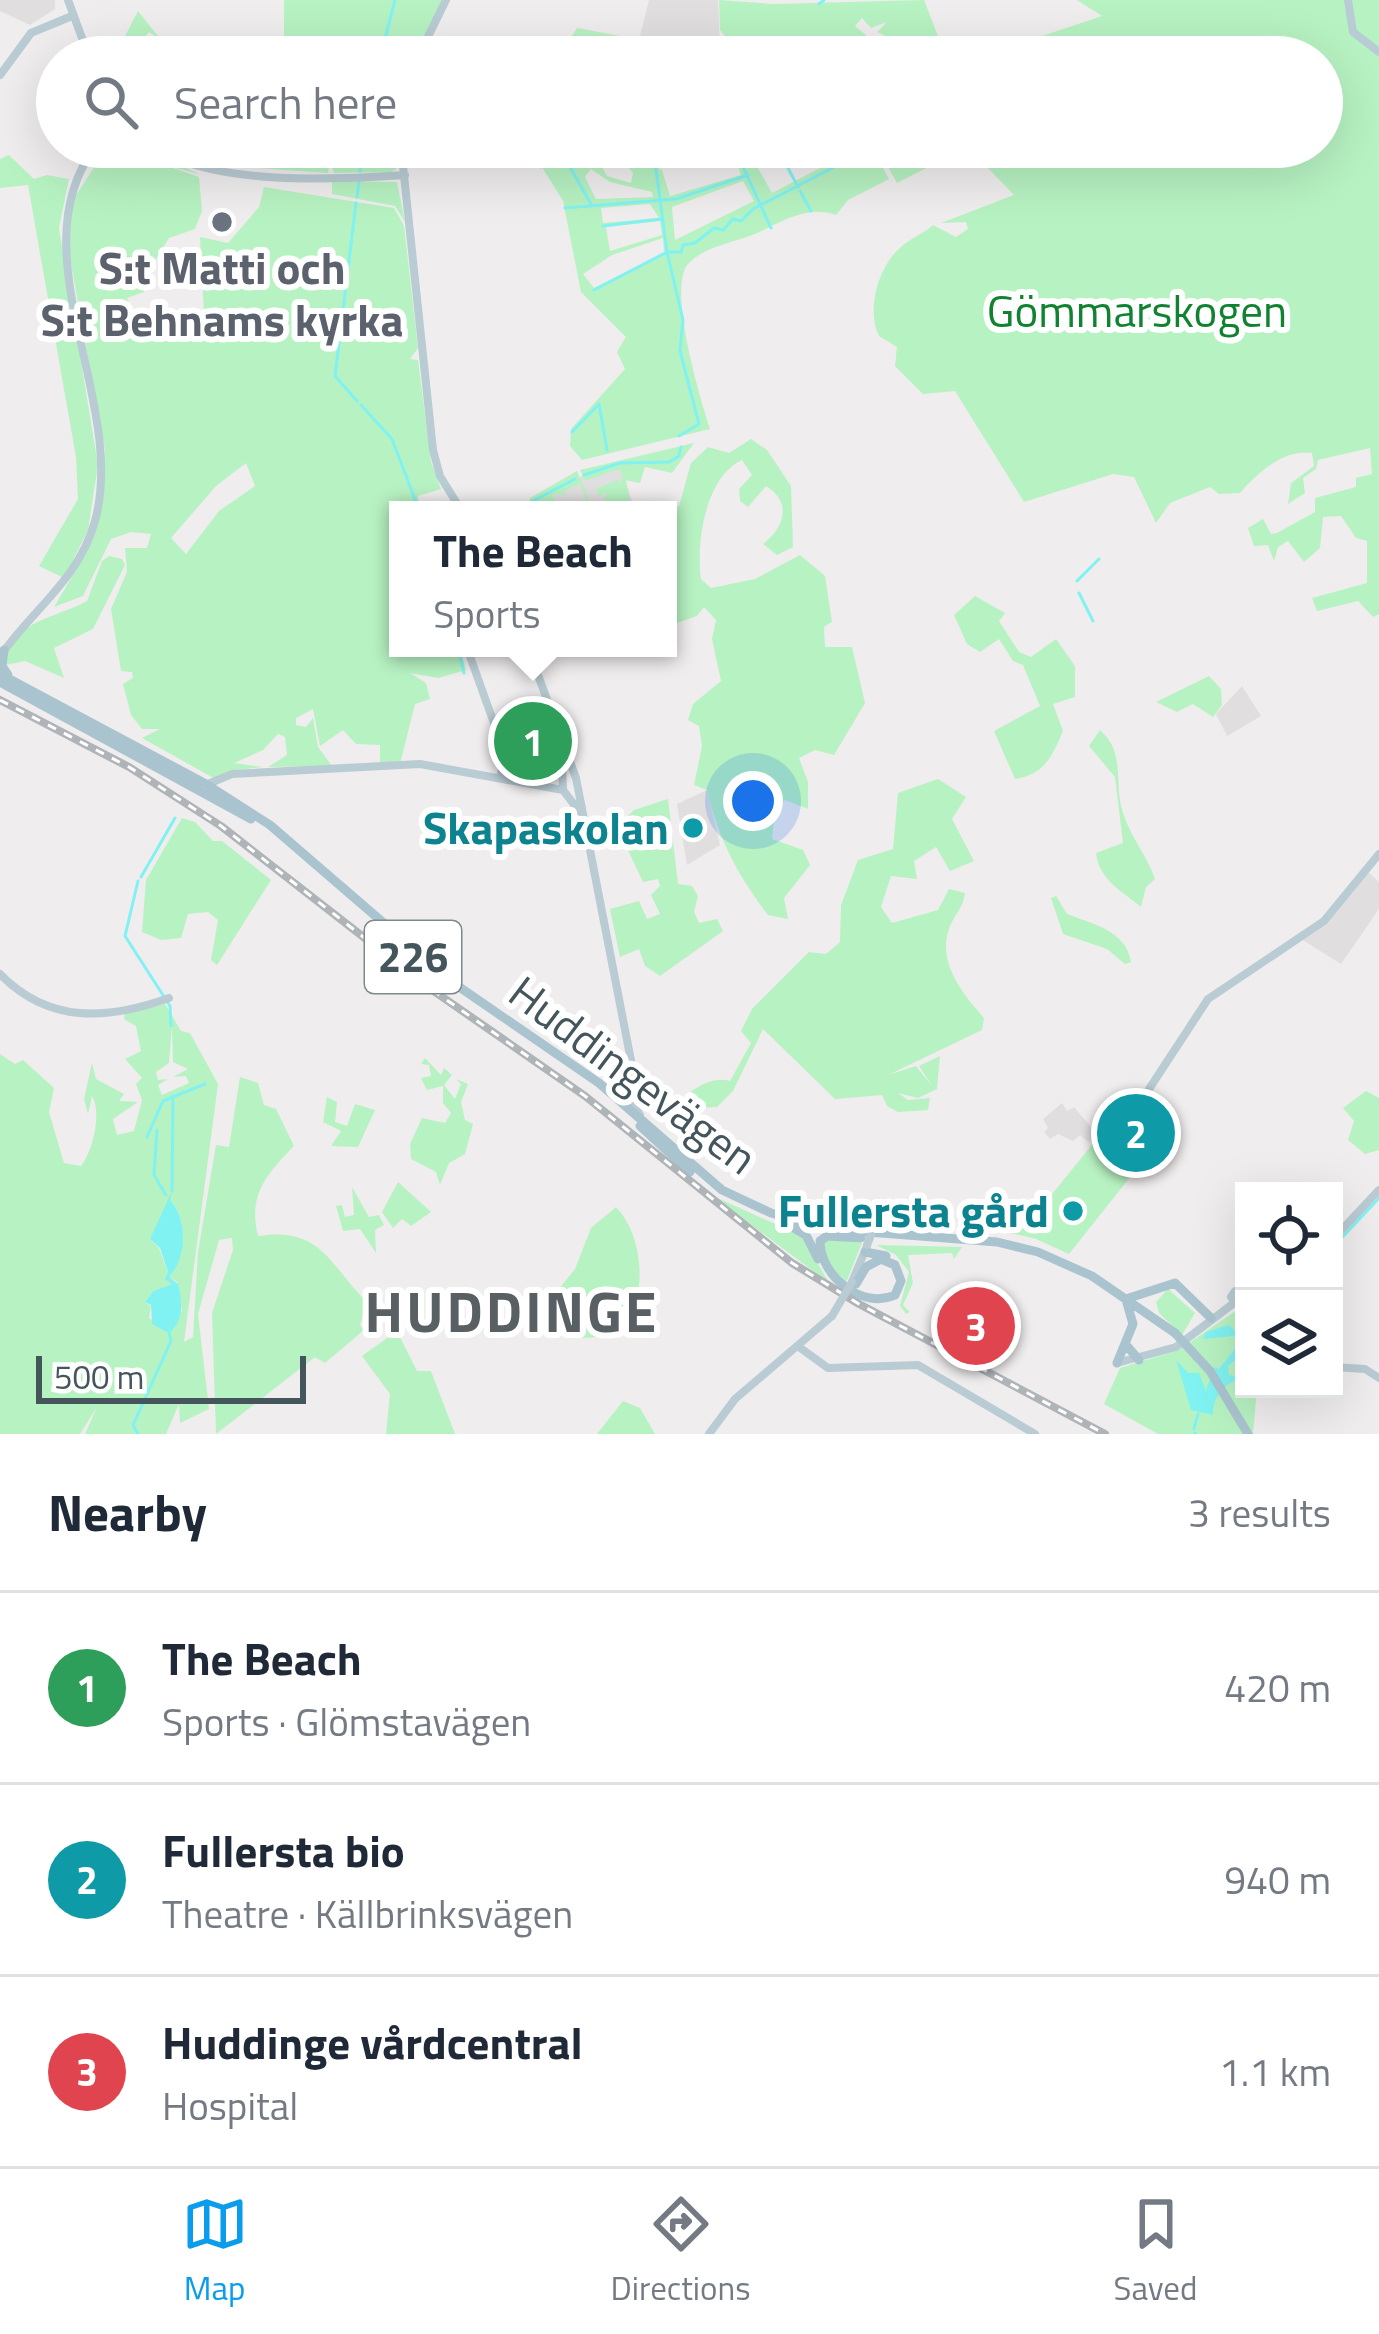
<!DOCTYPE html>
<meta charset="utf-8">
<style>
body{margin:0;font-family:"Titillium Web",sans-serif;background:#f2f2f3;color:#1f2937}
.controls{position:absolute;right:36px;bottom:36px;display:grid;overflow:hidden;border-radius:0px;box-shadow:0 12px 48px #0002}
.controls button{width:108px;height:108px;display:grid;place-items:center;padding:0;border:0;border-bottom:3px solid #e0e1e3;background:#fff;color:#1f2937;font:60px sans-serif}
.scale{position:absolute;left:36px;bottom:30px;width:270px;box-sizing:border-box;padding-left:12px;border:6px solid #44565c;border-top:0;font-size:33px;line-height:42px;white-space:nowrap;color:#44565c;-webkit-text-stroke:9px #fff;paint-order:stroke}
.you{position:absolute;left:753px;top:801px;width:42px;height:42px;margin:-30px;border:9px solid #fff;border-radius:50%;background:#1a73e8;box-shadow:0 0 0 18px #1a73e833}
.badge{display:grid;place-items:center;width:78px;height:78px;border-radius:50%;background:#0b9cec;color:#fff;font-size:39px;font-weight:700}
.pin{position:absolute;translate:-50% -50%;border:6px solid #fff;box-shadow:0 3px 12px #0006}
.popup{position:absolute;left:389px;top:501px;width:288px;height:156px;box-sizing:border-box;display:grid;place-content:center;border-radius:0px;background:#fff;filter:drop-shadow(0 3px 9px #0005);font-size:39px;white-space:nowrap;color:#747a83}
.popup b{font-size:45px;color:#1f2937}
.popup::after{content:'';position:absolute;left:50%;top:100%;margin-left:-24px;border:24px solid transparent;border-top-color:#fff}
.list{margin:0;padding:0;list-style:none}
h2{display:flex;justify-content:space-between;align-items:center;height:156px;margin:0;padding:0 48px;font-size:51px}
h2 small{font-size:39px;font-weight:400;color:#747a83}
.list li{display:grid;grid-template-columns:78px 1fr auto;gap:36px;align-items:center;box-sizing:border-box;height:192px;padding:0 48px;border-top:3px solid #e0e1e3}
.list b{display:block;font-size:45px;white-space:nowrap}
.list p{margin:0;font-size:39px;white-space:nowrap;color:#747a83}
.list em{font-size:39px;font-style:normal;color:#747a83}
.icon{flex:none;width:66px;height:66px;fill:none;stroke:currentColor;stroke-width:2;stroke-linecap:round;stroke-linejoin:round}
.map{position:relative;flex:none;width:1379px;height:1434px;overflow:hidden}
.search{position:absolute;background:#fff;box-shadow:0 12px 48px #0002;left:36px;right:36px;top:36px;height:132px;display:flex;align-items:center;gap:30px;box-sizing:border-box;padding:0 42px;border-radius:66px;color:#747a83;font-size:45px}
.sheet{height:732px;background:#fff}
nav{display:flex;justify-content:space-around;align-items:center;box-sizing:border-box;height:168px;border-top:3px solid #e0e1e3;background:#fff;font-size:33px;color:#747a83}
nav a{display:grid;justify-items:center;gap:6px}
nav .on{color:#0b9cec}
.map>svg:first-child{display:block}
.education{fill:#e1dee0}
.green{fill:#b7f2c2;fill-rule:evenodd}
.water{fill:#81f2f2}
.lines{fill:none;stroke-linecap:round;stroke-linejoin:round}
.stream{stroke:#81f2f2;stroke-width:3}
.secondary{stroke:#b9cbd3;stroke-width:8}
.primary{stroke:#aac4cf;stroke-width:9}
.rail-casing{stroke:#afb4b8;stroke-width:8}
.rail{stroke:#fff;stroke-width:3;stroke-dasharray:9;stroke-linecap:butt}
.secondary-bridge{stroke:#b9cbd3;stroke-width:8}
.primary-bridge{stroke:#aac4cf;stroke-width:9}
.worship-dot{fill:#6b7280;stroke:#fff;stroke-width:4.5}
.culture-dot{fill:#0f9aa8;stroke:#fff;stroke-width:4.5}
.labels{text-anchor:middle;stroke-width:12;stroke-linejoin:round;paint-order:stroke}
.shield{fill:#fff;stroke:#7c898d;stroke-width:3}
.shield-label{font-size:42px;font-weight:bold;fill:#44565c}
.worship-label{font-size:45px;font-weight:bold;fill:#5b616d;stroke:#fff}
.park-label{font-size:45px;fill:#108331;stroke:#fff}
.culture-label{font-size:45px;font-weight:bold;fill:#0d838f;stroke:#fff;text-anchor:end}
.street-label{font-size:45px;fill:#44565c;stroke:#fff}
.district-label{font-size:57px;font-weight:bold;letter-spacing:3px;fill:#596063;stroke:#fff}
</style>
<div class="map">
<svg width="1379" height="1434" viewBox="0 0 1379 1434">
<rect width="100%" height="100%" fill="#f0edee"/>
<path class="education" d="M0,0H55V9L30,25L0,11Z
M649,0H718L720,45L715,57H693L675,44L640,36Z
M643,465L640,483L625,480L635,510H519L585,474Z
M1242,686L1261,716L1227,736L1216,714Z
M707,790L720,845L687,865L677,804Z
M1366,870L1379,882V909L1341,964L1301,939L1333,914Z
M1062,1103L1067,1111L1074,1107L1096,1133L1089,1142L1080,1135L1073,1141L1058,1134L1050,1139L1044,1132L1048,1128L1043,1119Z"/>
<path class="green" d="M284,0H442L415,57L284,53Z
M719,0L773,4L924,0L946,57H864L886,50L892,39L877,32L887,22L871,28L862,18L855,26L866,35L852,57L838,52L832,57H727L722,54L731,44L720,30Z
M1077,0H1379V614L1373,617L1358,601L1317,611L1312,598L1367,583V541L1356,538L1341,516L1323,517L1320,548L1304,562L1288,541L1278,547L1274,561L1268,545L1254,546L1248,528L1263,519L1271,534L1277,533L1315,512V498L1356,487V478L1372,474L1370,448L1318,460L1316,469L1303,478L1305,493L1288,504L1291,483L1314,466L1312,453C1284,449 1258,472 1240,493L1219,494L1210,487L1170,503L1156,523L1134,477L1113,474L1024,502L955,391L923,394L895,366L897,347L879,336C866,310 878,266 901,247C911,238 923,234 933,225L956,237L968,229L966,222L941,223L1014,195L986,166L981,147H1322V57H1005L1026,49L1036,38L1102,16Z
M138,11L161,40L149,32L128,57H97L95,47L125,36Z
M577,28L658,43L679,57H664L641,43L640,57H570V39Z
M107,147H132L164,166L135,147H142L199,174L164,165L199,177L202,211L195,229L169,238L145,277L144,292L127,298L136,321L180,308L188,328L204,313L200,237L228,243L259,207L264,187L394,208L404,226L418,348L410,359L418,360L431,462L441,489L418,496L419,510H398V648H460L466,670L438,678L410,673L426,683L430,699L415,704L400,764L380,765V745L356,744L343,730L320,746L313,709L296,718V725L306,727L313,718L318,747L332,766L268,767L287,755L285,737L278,734L263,750L234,763L262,767L229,771L217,780L142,738L160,729H142L131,715L123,684L133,678L132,672L121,671L111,609L127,572L125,548H147L151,534L131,532L111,539L83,596L54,607L86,553L104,494L105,450L69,253L71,203ZM246,463L255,486L219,511L186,554L171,538L216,486Z
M397,147L396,169L391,172L334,173L331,163L317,166L329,167L328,173L215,165L220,160L212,157V148L223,147Z
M538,147H591L607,176L631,183L633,173L625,164L639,159L662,170L670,196L741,175L731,147H746L772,193L822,167L812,147H819L826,158L850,147H872L889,179L848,200L836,215C807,205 784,221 757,233C735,243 706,245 688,264C667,288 700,398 710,429L582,460L570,446L571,429L625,369L617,352L626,337L581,292L563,201L535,156ZM591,169L610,182L652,192L653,197L596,199L585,177ZM743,181L754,201L675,240L672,207ZM650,204L659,218L603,223L601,208ZM660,221L662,235L610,251L606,227ZM663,238L664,253L594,288L583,274L612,255Z
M877,147H938V162L897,183Z
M9,155L34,179L47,175L69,179L59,228L98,465L88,530L64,578L39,566L78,499L76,457L28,185L0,188V159Z
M332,181L397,182L405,222L395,206L332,194Z
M751,439L767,450L791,486L793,547L777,555L763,544C785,527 792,502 766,486L748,507L740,501L739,489L752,475L742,460C705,477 696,543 701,579L711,588L755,579L800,555L825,576L832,622L824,627L825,647H852L865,703L834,755L815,750L799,758L808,782V809L785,800L775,810L772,839L803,850L810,865L784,898L788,919L768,915C737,874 719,840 707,790L694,785L702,746L699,726L688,720L693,704L721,681L712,639L716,620L704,607L697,616L677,623L668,618V512L679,506L691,463L708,447L729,453Z
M694,443L672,473L645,467L640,483L626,480L631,510H605L612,503L604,500L607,492L599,497L596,489L619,479L618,486L623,477L619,469L585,481L580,470Z
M577,471L591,505L584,503L593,510H579L576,504L586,499L580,484L564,491L567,500L563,494L552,495L560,510L529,504L530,498Z
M109,556L122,559L125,565L93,629L54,648L64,678L25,661L6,665C5,622 60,617 87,601L102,561Z
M975,596L1005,613L999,621L1019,652L1031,657L1056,639L1075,666V697L1053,704L1063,731C1051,758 1045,774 1015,779L994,731L1040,706L1023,665L1013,661L999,639L980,652L967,644L954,615Z
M1209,676L1221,689L1222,705L1213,717L1193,704L1177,712L1156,702Z
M1100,730C1123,750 1116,775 1120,801C1126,833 1146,852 1155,879L1146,887L1141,907C1122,891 1099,880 1096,853L1123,843L1115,777L1089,746Z
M938,779L966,797L952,819L974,861L950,871L936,847L914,861L917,879L891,876L881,907L892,923L938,910L949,889L965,893C963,906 959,909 953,920C933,957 960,991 984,1018L982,1030L888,1075L916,1066L932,1086L919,1066L940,1056L937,1089L918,1098L898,1093L908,1100L930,1098L928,1110L898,1112L887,1106L882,1095L835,1099L763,1029L733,1091L717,1107L695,1108L673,1129L665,1114C683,1098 705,1074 730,1081L751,1043L741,1031L752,1009L809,952L826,954L840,942L841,905L858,860L893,849L898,793Z
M668,799L678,884L692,886L698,896L694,912L699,923L717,919L723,931L660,976L645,966L639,949L620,957L610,909L639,901L647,919L660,914L651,895L660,886L658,879L643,882L617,827L634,810Z
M182,818L195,822L213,841H222L271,880L217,965L211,960L218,920L208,912L188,914L181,938L161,940L142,932L146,880Z
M1056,896L1067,914C1092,924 1126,930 1131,962L1125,964L1107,949L1063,934L1051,898Z
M165,1004L181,1031L190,1033L218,1084L184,1342L193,1337L198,1252L216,1145L229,1147L240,1077L258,1083L264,1105L276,1109L294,1146C266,1175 248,1195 258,1236C322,1226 329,1265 367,1302L360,1325L364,1330L325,1363L315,1357L216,1434L212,1313L233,1250L232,1238L219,1240L198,1314L209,1409L180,1423L179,1404L166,1434H85L97,1407L80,1434H0V1054L15,1064L23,1060L54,1088L49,1112L64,1163L81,1166C93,1151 102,1112 92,1096L88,1114L84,1099L92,1063L96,1079L124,1094L119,1101L138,1102L113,1119L117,1135L134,1131L142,1100L136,1084L142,1078L125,1059L141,1051L136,1026L124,1019L125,1013ZM172,1026L173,1062L188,1069L173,1077L186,1076L189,1083L162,1095L158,1085L168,1079L158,1080L156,1072L169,1063ZM170,1200C188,1217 186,1259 169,1277L177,1282L182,1310L169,1333L149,1318L151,1306L145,1302L153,1291L172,1284L159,1248L150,1239Z
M425,1058L441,1075L444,1068L452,1075L444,1085L455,1099L461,1084L456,1079L468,1084L461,1102L465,1120L473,1124L465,1154L449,1163L440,1185L436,1172L411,1159L410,1144L422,1118L445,1123L451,1113L443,1103V1086L427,1090L421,1078L431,1076L429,1065L421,1064Z
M1366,1091L1379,1098V1150L1365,1154L1348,1140L1354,1121L1343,1108Z
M327,1097L337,1102L335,1122L347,1126L355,1104L375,1110L358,1147L331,1146L341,1131L323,1122Z
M1099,1136L1142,1162L1069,1254L1036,1239L986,1227L1028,1224Z
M398,1182L431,1212L411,1226L402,1219L393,1228L382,1212Z
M352,1187L369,1217L379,1215L384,1225L375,1230L376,1253L360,1229L343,1231L336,1206L342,1205L345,1217L354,1215Z
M713,1196L802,1236L829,1283Z
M616,1207C643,1235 647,1291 627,1324C619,1338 596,1337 583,1338L572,1330L573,1319L556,1306L554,1295L575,1269L591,1228Z
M825,1239L862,1243L845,1285L823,1253Z
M876,1245L962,1247L954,1259L952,1253L908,1255L913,1283L903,1305L910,1312L906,1314L900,1306L909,1272L896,1255Z
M1168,1289L1195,1313L1182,1335L1159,1313L1156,1302Z
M1237,1310L1244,1318V1389H1257L1253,1434H1158L1104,1404L1120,1368L1179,1350Z
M397,1331L417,1371H431L455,1434H386L390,1394L362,1356Z
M623,1401L640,1408L655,1434H597Z"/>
<path class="water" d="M172,1191L170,1200C188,1218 187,1259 169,1277L178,1284C182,1300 185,1320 169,1333L152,1324L151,1305L145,1302L153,1291L172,1284L165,1279L168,1272L160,1248L150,1239Z
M1229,1325L1244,1340V1353L1228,1366L1229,1375L1240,1378C1220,1387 1213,1399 1213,1415L1191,1410L1176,1360L1188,1373H1199L1206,1391L1214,1367L1219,1369L1240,1343L1234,1336L1203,1339L1206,1332Z"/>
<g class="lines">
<path class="stream" d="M819,4L824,0
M381,54L395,0
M734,147L771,228
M777,147L798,187
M783,158L800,147
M847,160L872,148
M755,162L773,147
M541,167L563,155L591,204
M360,171L363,147
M800,191L811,211
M357,197L359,182
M356,203L335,376L357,401
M565,208L676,199L748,175
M603,226L661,219
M594,290L667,252L653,147
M361,405L392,439L419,510
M572,432L599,404L607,450
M679,436L699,424L680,351L683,320L667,252H681L683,245L695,243L714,228L723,230L733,219L741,221L753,209L838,165
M584,475L620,463L669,462L679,456L681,447
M529,503L575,479
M522,510H523
M1077,581L1099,559
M1079,593L1093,621
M458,648L464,673
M141,877L175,818
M138,881L125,936L170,1006L171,1026
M157,1130L154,1175L166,1195
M147,1137L163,1101L205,1084
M172,1191L173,1096
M1334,1246L1379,1198
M1194,1429L1198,1414
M1195,1433L1196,1434
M138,1434L133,1425L171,1341L169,1333"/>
<path class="secondary" d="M68,0L89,57
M1348,0L1353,32L1379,52
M418,57L446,0
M0,75L31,33L72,16
M153,147C214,186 334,180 405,175
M401,147L433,450L440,476L461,510
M467,648L504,751L501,775
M528,648L576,778L634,1076L633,1103L640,1115
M1,655C34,608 79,579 95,521C128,401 16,253 95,147
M561,741L563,790
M525,779L561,772
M208,784L232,774L420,764L563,790L579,811
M0,974C49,1024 107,1020 169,998
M1115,1141L1208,999L1324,921L1379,854
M1334,1238L1379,1190
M852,1282L867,1246
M1244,1293L1235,1291L1231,1297L1236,1304L1244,1301
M799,1347L828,1368L918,1365L1035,1434
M1117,1363L1176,1347L1234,1303
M1334,1367L1365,1369L1379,1378
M709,1434L735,1399L832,1316"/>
<path class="primary" d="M4,650L2,666L8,675
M0,674L206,784L270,825L452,982L599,1083L722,1190L771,1213L830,1229L997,1242L1038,1252L1092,1276L1175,1333
M0,682L251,819
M640,1126L690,1172
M782,1221L806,1235L818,1259
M879,1227L898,1206L917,1203L938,1222L936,1232L929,1235
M865,1252L886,1256
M856,1284L866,1267L881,1259L895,1265L901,1281L895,1295C862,1310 820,1276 820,1241L827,1236L861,1238
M1129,1298L1175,1283L1211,1318
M1127,1346L1139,1360
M1117,1363L1133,1324L1127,1303"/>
<defs>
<path id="rail" d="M0,700L129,767L221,826L425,985L585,1096L792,1263L859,1304L1105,1434"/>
</defs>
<use href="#rail" class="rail-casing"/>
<use href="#rail" class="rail"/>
<path class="secondary-bridge" d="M867,1245L875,1225
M832,1316L852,1282"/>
<path class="primary-bridge" d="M1175,1333L1210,1371L1248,1434"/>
</g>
<circle class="worship-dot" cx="222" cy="222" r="12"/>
<g class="culture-dot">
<circle cx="693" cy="828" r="12"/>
<circle cx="1073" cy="1211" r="12"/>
</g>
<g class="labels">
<rect class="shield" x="365" y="921" width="96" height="72" rx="9"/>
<g class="shield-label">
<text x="413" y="972">226</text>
</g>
<g class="worship-label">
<text x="222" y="284">S:t Matti och<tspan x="222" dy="52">S:t Behnams kyrka</tspan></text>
</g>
<g class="park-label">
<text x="1137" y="327">Gömmarskogen</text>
</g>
<g class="culture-label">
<text x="669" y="844">Skapaskolan</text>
<text x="1049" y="1227">Fullersta gård</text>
</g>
<g class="street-label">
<text transform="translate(633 1075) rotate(37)" y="16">Huddingevägen</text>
</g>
<g class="district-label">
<text x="512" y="1332">HUDDINGE</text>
</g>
</g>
</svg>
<div class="controls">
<button><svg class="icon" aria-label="locate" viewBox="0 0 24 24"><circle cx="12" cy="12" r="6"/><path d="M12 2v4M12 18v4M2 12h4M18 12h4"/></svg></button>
<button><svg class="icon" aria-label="layers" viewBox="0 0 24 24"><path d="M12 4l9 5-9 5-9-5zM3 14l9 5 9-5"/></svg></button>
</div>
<div class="scale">500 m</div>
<div class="you"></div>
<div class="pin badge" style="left:533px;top:741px;background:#2e9e5b">1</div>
<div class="popup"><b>The Beach</b>Sports</div>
<div class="pin badge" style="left:1136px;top:1133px;background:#0f9aa8">2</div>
<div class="pin badge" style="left:976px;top:1326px;background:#e0444e">3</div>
<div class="search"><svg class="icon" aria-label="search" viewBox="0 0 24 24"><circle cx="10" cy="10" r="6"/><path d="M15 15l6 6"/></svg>Search here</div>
</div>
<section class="sheet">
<h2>Nearby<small>3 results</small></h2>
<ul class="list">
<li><span class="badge" style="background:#2e9e5b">1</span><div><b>The Beach</b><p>Sports · Glömstavägen</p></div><em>420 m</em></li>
<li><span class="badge" style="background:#0f9aa8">2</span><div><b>Fullersta bio</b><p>Theatre · Källbrinksvägen</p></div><em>940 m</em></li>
<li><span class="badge" style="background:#e0444e">3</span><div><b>Huddinge vårdcentral</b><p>Hospital</p></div><em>1.1 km</em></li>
</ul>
</section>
<nav>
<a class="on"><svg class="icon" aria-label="map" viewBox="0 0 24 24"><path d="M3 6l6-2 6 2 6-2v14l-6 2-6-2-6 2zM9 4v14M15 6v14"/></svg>Map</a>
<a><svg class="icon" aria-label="directions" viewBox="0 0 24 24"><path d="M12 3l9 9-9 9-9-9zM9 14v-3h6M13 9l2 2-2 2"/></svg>Directions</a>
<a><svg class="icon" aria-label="saved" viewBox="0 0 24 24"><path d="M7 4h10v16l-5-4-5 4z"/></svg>Saved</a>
</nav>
